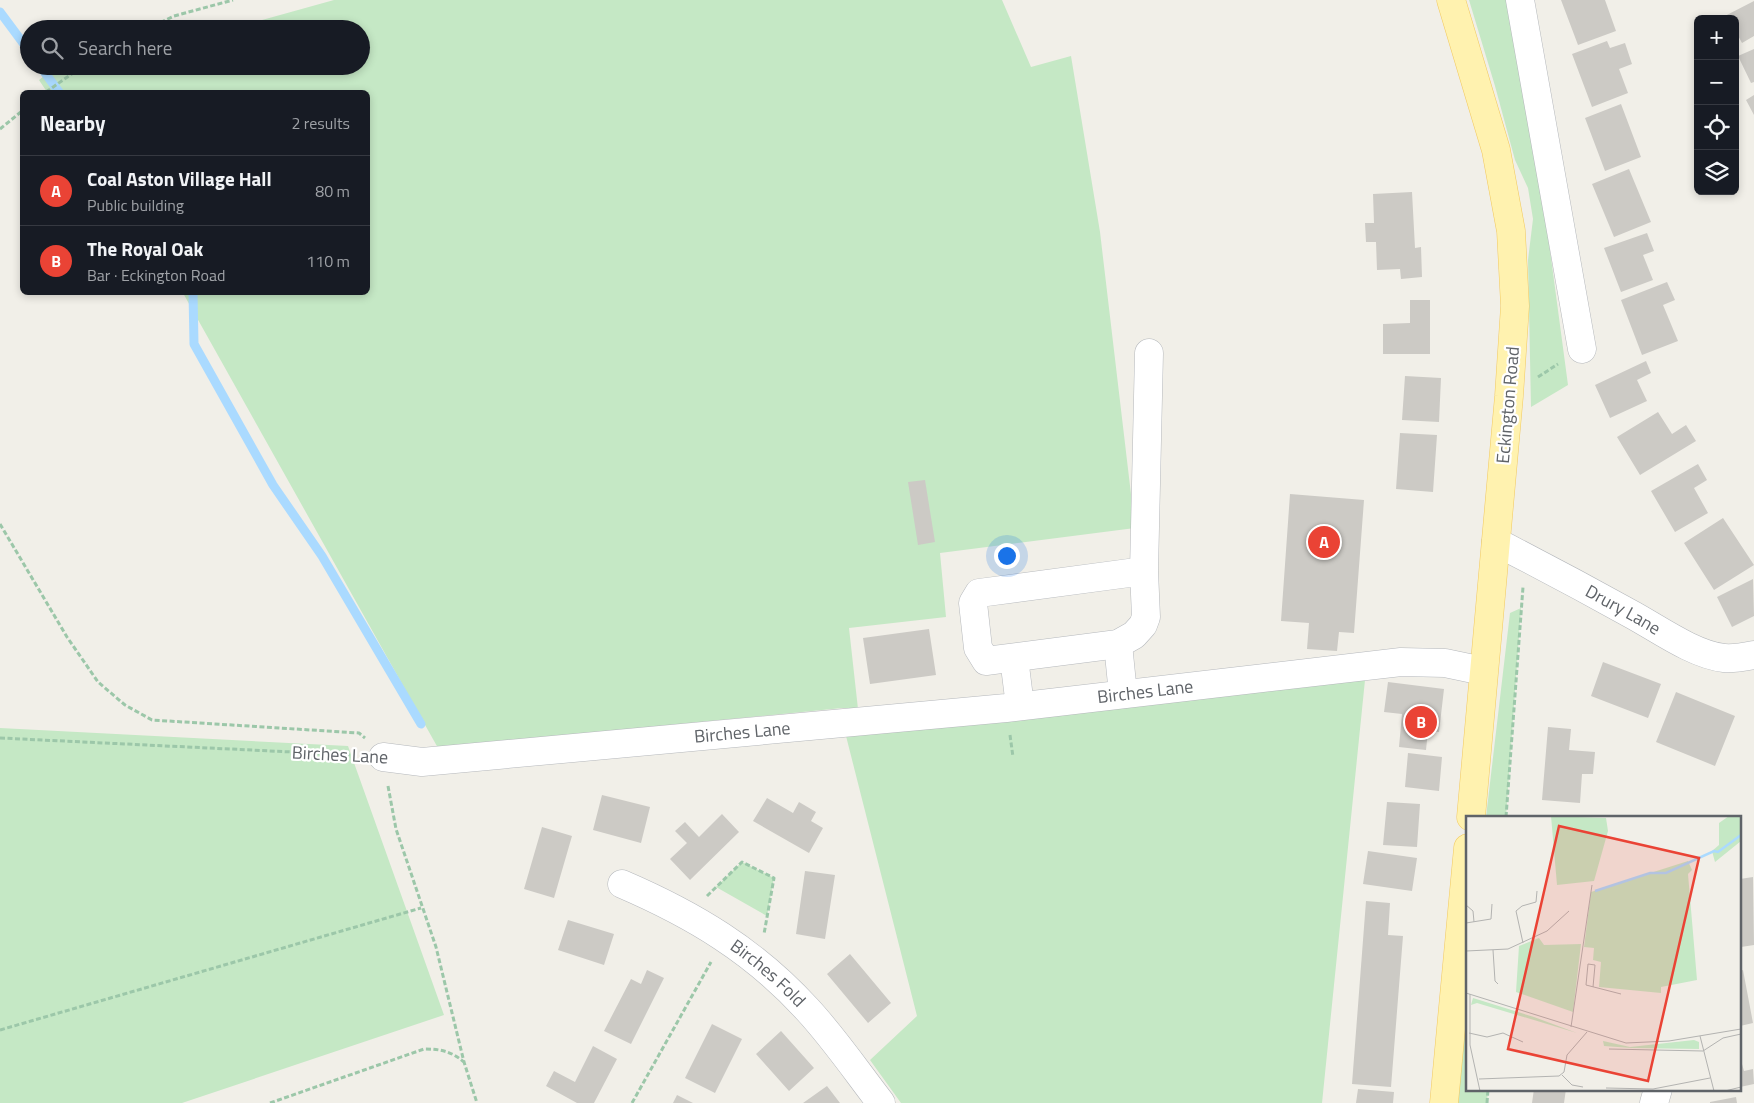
<!DOCTYPE html>
<meta charset="utf-8">
<style>
body{margin:0;font-family:"Titillium Web",sans-serif;background:#242831;color:#f1f3f6}
.controls{position:absolute;right:15px;top:15px;display:grid;overflow:hidden;border-radius:8px;box-shadow:0 2px 8px #0003}
.controls button{width:45px;height:45px;display:grid;place-items:center;padding:0;border:0;border-bottom:1px solid #363941;background:#171b24;color:#f1f3f6;font:25px sans-serif}
.you{position:absolute;left:1006px;top:555px;width:18px;height:18px;margin:-12px;border:4px solid #fff;border-radius:50%;background:#1a73e8;box-shadow:0 0 0 8px #1a73e833}
.badge{display:grid;place-items:center;width:32px;height:32px;border-radius:50%;background:#ea4335;color:#fff;font-size:16px;font-weight:700}
.pin{position:absolute;translate:-50% -50%;border:2px solid #fff;box-shadow:0 1px 5px #0006}
.list{margin:0;padding:0;list-style:none}
h2{display:flex;justify-content:space-between;align-items:center;height:65px;margin:0;padding:0 20px;font-size:21px}
h2 small{font-size:16px;font-weight:400;color:#9ea1a6}
.list li{display:grid;grid-template-columns:32px 1fr auto;gap:15px;align-items:center;box-sizing:border-box;height:70px;padding:0 20px;border-top:1px solid #363941}
.list b{display:block;font-size:19px;white-space:nowrap}
.list p{margin:0;font-size:16px;white-space:nowrap;color:#9ea1a6}
.list em{font-size:16px;font-style:normal;color:#9ea1a6}
.icon{flex:none;width:28px;height:28px;fill:none;stroke:currentColor;stroke-width:2;stroke-linecap:round;stroke-linejoin:round}
.map{position:relative;flex:none;width:1754px;height:1103px;overflow:hidden}
.search{position:absolute;background:#171b24;box-shadow:0 2px 8px #0003;left:20px;top:20px;width:350px;height:55px;display:flex;align-items:center;gap:12px;box-sizing:border-box;padding:0 18px;border-radius:28px;color:#9ea1a6;font-size:19px}
.panel{position:absolute;background:#171b24;box-shadow:0 2px 8px #0003;left:20px;top:90px;width:350px;height:205px;border-radius:8px}
.map>svg:first-child{display:block}
.green{fill:#c5e8c5}
.lines{fill:none;stroke-linecap:round;stroke-linejoin:round}
.stream{stroke:#aadaff;stroke-width:9}
.building{fill:#cccac5}
.minor-casing{stroke:#b5b8bc;stroke-width:29}
.major-casing{stroke:#f2c960;stroke-width:29}
.path{stroke:#9cc7a9;stroke-width:3;stroke-dasharray:5 2.5;stroke-linecap:butt}
.minor{stroke:#fff;stroke-width:28}
.major{stroke:#fff2af;stroke-width:28}
.labels{text-anchor:middle;stroke-width:4.5;stroke-linejoin:round;paint-order:stroke}
.street-label{font-size:18px;fill:#5f6368;stroke:#fff}
.inset-river{fill:none;stroke:#aadaff;stroke-width:2.5}
.inset-road{fill:none;stroke:#b3b3b1;stroke-width:1}
.view{fill:#ea4335;fill-opacity:0.15;stroke:#ea4335;stroke-width:2.5}
.inset-edge{fill:none;stroke:#5f6368;stroke-width:2.5}
</style>
<div class="map">
<svg width="1754" height="1103" viewBox="0 0 1754 1103">
<rect width="100%" height="100%" fill="#f1efe8"/>
<path class="green" d="M334,0H1002L1031,67L1071,56L1100,232L1135,528L940,553L946,617L849,628L858,709L842,708L438,748L183,293L368,292V92H47L39,80L57,66H361V29H230Z
M1469,0H1507L1541,183L1568,385L1531,407L1528,260L1533,219L1528,188L1515,160L1495,86Z
M1521,608L1506,817H1486L1510,613Z
M1365,680L1322,1103H901L870,1060L917,1016L846,736Z
M0,728L348,746L444,1015L182,1103H0Z
M742,862L774,878L767,916L716,887Z
M1468,985V1089H1488L1487,1103H1457Z"/>
<g class="lines">
<path class="stream" d="M0,12L29,51
M40,66L59,92
M193,292L194,344L273,485L322,556L421,724"/>
</g>
<path class="building" d="M1561,0H1605L1616,31L1578,45Z
M1754,1V36L1742,43L1735,30V19H1719Z
M1607,41L1610,48L1625,43L1632,64L1619,69L1628,93L1592,107L1572,54Z
M1754,49V82L1751,83L1738,56Z
M1754,95V115L1746,100Z
M1621,104L1641,157L1605,171L1585,118Z
M1629,169L1651,222L1614,237L1592,184Z
M1412,192L1415,248L1421,247L1422,277L1401,279L1400,269L1377,270L1376,242H1366L1365,223H1374L1373,194Z
M1647,233L1654,251L1643,255L1653,280L1621,292L1604,248Z
M1667,282L1675,300L1663,305L1678,341L1642,355L1621,300Z
M1410,300H1430V354H1383V324L1410,323Z
M1646,361L1651,373L1637,380L1647,401L1610,418L1595,385Z
M1405,376L1441,378L1439,422L1402,420Z
M1658,412L1672,434L1686,425L1696,441L1640,475L1617,437Z
M1400,433L1437,435L1433,492L1396,489Z
M1698,464L1707,480L1694,488L1708,513L1675,532L1651,491Z
M925,480L935,542L918,545L908,482Z
M1290,494L1364,500L1354,633L1339,632L1337,651L1307,649L1309,623L1281,621Z
M1723,518L1754,565L1714,590L1684,543Z
M1753,579L1754,616L1732,627L1717,597Z
M929,629L936,675L870,684L863,638Z
M1603,662L1661,684L1648,718L1591,696Z
M1388,682L1444,689L1439,732L1428,731L1426,750L1399,747L1402,714L1384,712Z
M1676,692L1735,716L1715,766L1656,742Z
M1548,727L1571,729L1569,750L1595,752L1593,774H1582L1580,803L1542,800Z
M1408,753L1442,757L1439,791L1405,787Z
M602,795L650,807L641,843L593,830Z
M767,798L793,813L799,802L816,812L811,821L823,828L809,853L753,821Z
M1387,802L1420,804L1417,847L1383,845Z
M722,814L739,832L690,880L670,859L687,843L675,831L685,822L699,837Z
M542,827L572,836L554,898L524,889Z
M1368,851L1417,858L1412,891L1363,884Z
M805,871L835,875L825,939L796,934Z
M1753,877L1754,945L1741,947L1740,879Z
M1366,901L1390,903L1388,935L1403,936L1391,1087L1352,1084Z
M568,920L614,934L604,965L558,950Z
M850,954L891,1003L868,1023L827,974Z
M647,970L664,978L631,1044L604,1031L631,979L641,984Z
M1743,970L1753,1023L1740,1026V971Z
M712,1024L742,1039L715,1093L685,1078Z
M781,1031L814,1068L789,1091L756,1054Z
M593,1046L617,1059L594,1103H577L546,1086L554,1071L575,1082Z
M1740,1057L1744,1071L1753,1069L1754,1084L1740,1087Z
M827,1086L840,1103H803Z
M1358,1089L1394,1092L1393,1103H1356Z
M1534,1089H1566L1564,1103H1532Z
M677,1095L693,1103H673Z
M1736,1097L1737,1103H1710V1102Z"/>
<g class="lines">
<defs>
<g id="minor">
<path d="M1520,0L1582,349"/>
<path id="s1" d="M1496,542C1541,565 1586,589 1631,614C1657,628 1694,655 1724,658C1734,659 1744,657 1754,655"/>
<path d="M1144,571L979,593L973,603L978,648L986,661L1118,644L1134,635L1143,625L1146,617L1144,571L1149,353"/>
<path d="M1118,644L1123,694"/>
<path d="M1014,658L1020,706"/>
<path id="s2" d="M383,757L422,762L1006,708L1401,662L1445,663L1483,671"/>
<path id="s3" d="M622,884C694,915 754,951 807,1009C834,1038 857,1072 881,1103"/>
<path d="M1654,1103L1658,1089"/>
</g>
<path id="major" d="M1451,0L1496,150L1511,231L1515,306L1509,396L1471,817
M1444,1103L1468,848"/>
</defs>
<use href="#minor" class="minor-casing"/>
<use href="#major" class="major-casing"/>
<path class="path" d="M147,29L174,16L233,0
M46,92L83,66
M0,129L22,111
M1538,377L1558,364
M0,524L67,637L98,682L125,705L152,720L359,733L365,738
M1010,735L1013,757
M0,738L355,755
M388,786L396,829L436,947L464,1062L477,1103
M1506,817L1523,587
M707,896L742,862L774,878L764,934
M0,1030L421,908
M270,1103L424,1049C440,1049 451,1051 464,1062
M632,1103L711,962
M1487,1103L1488,1089"/>
<use href="#minor" class="minor"/>
<use href="#major" class="major"/>
</g>
<g class="labels">
<g class="street-label">
<text transform="translate(1508 405) rotate(-85)" y="6">Eckington Road</text>
<text dy="6" stroke="none"><textPath href="#s1" startOffset="144">Drury Lane</textPath></text>
<text dy="6" stroke="none"><textPath href="#s2" startOffset="766">Birches Lane</textPath></text>
<text dy="6" stroke="none"><textPath href="#s2" startOffset="361">Birches Lane</textPath></text>
<text transform="translate(340 755) rotate(3)" y="6">Birches Lane</text>
<text dy="6" stroke="none"><textPath href="#s3" startOffset="172">Birches Fold</textPath></text>
</g>
</g>
<g transform="translate(1466 816)">
<rect width="275" height="275" fill="#f1efe8"/>
<path d="M85,0L140,2L142,15L128,65L91,69ZM263,0H275V25L249,46L246,35L253,29V7ZM222,45L226,54L222,58L231,164L195,171V177L133,171L135,146L127,144L128,132L118,131L125,76ZM73,122L78,129L115,128L107,196L50,176L53,130ZM7,182L68,201L111,217L11,187L5,189ZM228,224L233,226V233L165,232L138,230L137,225L164,231Z" fill="#c5e8c5"/>
<path class="inset-river" d="M129,75L184,57H200L248,35L252,36L275,19"/>
<path class="inset-road" d="M0,89L7,95L8,106M0,107L25,103L26,88M57,127L50,95L56,90L70,86L71,75M27,134L29,165L32,168M0,135L42,133L81,115L103,95M127,171L129,149L122,148L120,169L155,178M0,177L160,227L203,225L275,213M4,178V229L14,275M105,211L126,69M3,217L21,221L37,217L57,226M234,220L248,275M143,233L237,235L257,222L275,218M96,259L106,269L117,271M13,263L93,260L98,256L101,239L121,216M140,272L187,273L244,262M259,275L275,271"/>
<path class="view" d="M93,10L233,42L182,265L42,233Z"/>
<rect width="275" height="275" class="inset-edge"/>
</g>
</svg>
<div class="controls">
<button>+</button>
<button>−</button>
<button><svg class="icon" aria-label="locate" viewBox="0 0 24 24"><circle cx="12" cy="12" r="6"/><path d="M12 2v4M12 18v4M2 12h4M18 12h4"/></svg></button>
<button><svg class="icon" aria-label="layers" viewBox="0 0 24 24"><path d="M12 4l9 5-9 5-9-5zM3 14l9 5 9-5"/></svg></button>
</div>
<div class="you"></div>
<div class="pin badge" style="left:1324px;top:542px">A</div>
<div class="pin badge" style="left:1421px;top:722px">B</div>
<div class="search"><svg class="icon" aria-label="search" viewBox="0 0 24 24"><circle cx="10" cy="10" r="6"/><path d="M15 15l6 6"/></svg>Search here</div>
<section class="panel">
<h2>Nearby<small>2 results</small></h2>
<ul class="list">
<li><span class="badge">A</span><div><b>Coal Aston Village Hall</b><p>Public building</p></div><em>80 m</em></li>
<li><span class="badge">B</span><div><b>The Royal Oak</b><p>Bar · Eckington Road</p></div><em>110 m</em></li>
</ul>
</section>
</div>
